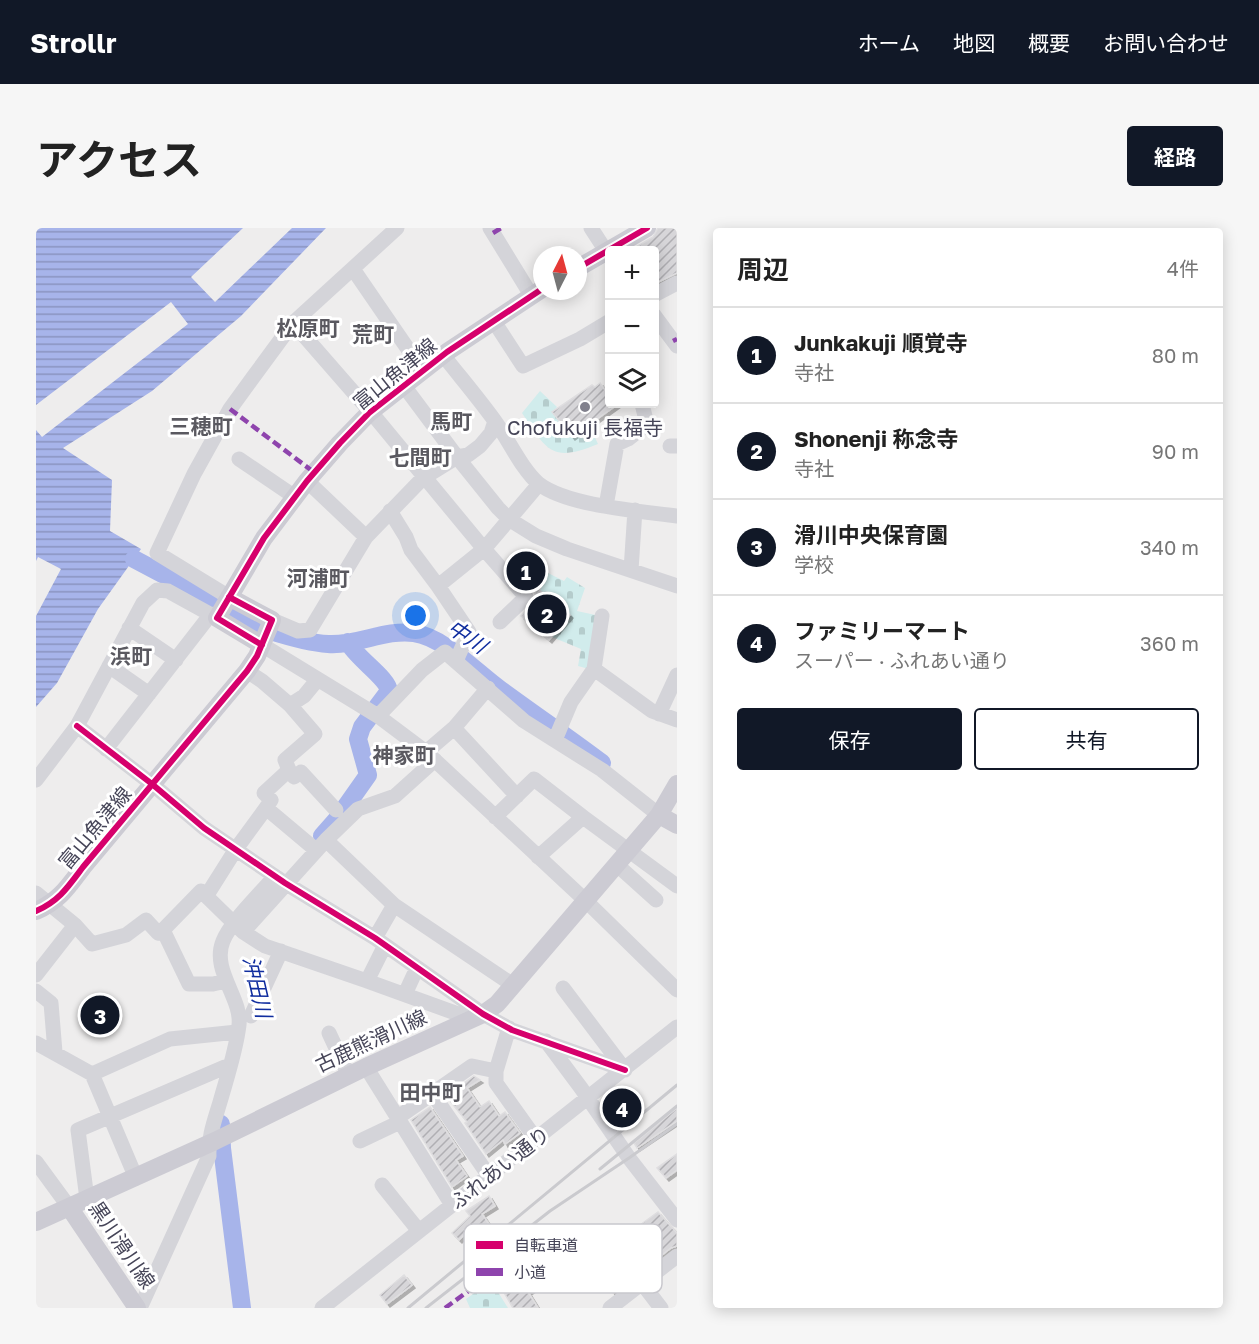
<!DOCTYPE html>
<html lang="ja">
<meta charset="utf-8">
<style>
body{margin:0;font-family:"Golos Text","Noto Sans JP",sans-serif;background:#f6f6f6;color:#222}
.controls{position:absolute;right:18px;top:18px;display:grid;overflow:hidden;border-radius:6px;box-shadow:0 3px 15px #0003}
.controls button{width:54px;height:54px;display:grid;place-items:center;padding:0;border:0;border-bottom:2px solid #e0e0e0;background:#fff;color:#222;font:30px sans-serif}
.compass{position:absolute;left:497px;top:18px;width:54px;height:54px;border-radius:50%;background:#fff;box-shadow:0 3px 15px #0003;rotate:6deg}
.you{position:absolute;left:380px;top:388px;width:21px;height:21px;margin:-15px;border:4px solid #fff;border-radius:50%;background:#1a73e8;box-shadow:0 0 0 9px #1a73e833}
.badge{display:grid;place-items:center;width:39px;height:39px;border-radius:50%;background:#111827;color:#fff;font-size:20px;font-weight:700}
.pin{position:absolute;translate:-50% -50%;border:3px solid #fff;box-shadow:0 2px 6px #0006}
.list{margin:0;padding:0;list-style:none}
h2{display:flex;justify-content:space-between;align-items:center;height:78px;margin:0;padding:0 24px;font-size:26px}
h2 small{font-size:20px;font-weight:400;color:#767676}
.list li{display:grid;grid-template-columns:39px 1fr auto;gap:18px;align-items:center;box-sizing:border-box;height:96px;padding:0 24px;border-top:2px solid #e0e0e0}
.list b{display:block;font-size:22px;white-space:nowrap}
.list p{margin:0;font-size:20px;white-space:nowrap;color:#767676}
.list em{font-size:20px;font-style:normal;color:#767676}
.actions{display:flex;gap:12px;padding:18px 24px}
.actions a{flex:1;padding:14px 0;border:2px solid #111827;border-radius:6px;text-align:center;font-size:21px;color:#111827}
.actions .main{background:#111827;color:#fff}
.icon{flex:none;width:33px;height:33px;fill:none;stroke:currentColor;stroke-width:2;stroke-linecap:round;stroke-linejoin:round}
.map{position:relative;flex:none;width:641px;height:1080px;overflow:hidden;border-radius:6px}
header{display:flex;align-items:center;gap:36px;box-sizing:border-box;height:84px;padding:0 30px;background:#111827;color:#fff}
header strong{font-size:28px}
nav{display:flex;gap:33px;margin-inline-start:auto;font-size:21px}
.intro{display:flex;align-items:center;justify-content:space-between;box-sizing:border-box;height:144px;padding:0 36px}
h1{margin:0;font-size:42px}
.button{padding:15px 27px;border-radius:6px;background:#111827;color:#fff;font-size:21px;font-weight:700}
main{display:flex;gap:36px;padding:0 36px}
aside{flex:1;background:#fff;border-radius:6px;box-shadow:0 3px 15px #0003}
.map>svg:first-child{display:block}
.cemetery{fill:url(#cemetery-stones)}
.water{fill:url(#water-rules)}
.pier{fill:#eeeded}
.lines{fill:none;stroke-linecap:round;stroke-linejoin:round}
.river{stroke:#a7b4ea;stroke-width:18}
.building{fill:url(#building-hatch);stroke:#dfdee0;stroke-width:1.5;filter:url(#shadow)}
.minor{stroke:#d4d4d9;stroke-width:15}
.major{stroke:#cccbd3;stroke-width:18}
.rail{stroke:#cacace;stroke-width:3}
.quiet{stroke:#8e44ad;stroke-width:4.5;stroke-dasharray:9 4.5;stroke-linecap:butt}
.cycleway-casing{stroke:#fff;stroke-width:10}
.cycleway{stroke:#d6006c;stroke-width:6}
.poi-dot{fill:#81808c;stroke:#fff;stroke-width:2}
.labels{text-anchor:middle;stroke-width:6;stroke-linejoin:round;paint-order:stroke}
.street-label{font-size:20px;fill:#464558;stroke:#fff}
.poi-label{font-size:20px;fill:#464558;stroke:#fff}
.neighbourhood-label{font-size:21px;font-weight:bold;fill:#5a5960;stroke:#fff}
.water-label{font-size:21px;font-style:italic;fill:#112e9f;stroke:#fff}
.key{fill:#fff;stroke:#c8c7cd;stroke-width:1.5}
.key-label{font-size:16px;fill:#464558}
</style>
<header>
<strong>Strollr</strong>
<nav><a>ホーム</a><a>地図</a><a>概要</a><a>お問い合わせ</a></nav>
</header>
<div class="intro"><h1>アクセス</h1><a class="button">経路</a></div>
<main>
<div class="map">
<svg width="641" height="1080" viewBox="0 0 641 1080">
<defs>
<pattern id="cemetery-stones" width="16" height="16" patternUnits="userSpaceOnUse" patternTransform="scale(1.5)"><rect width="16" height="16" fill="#d1ecec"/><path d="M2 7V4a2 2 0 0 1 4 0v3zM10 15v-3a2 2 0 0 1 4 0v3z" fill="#b5cccc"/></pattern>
<pattern id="water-rules" width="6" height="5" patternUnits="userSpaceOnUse" patternTransform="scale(1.5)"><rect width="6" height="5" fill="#a7b4ea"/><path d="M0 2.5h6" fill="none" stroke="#8a94c0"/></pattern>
<pattern id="building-hatch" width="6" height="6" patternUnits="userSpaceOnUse" patternTransform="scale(1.5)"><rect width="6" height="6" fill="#d7d6d9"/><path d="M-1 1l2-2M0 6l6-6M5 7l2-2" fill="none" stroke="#b0afb3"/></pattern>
<filter id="shadow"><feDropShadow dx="3" dy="3" stdDeviation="0" flood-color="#0004"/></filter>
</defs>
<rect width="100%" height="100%" fill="#eeeded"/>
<path class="cemetery" d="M504,163L521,179L517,184C540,193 552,192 562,216C516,235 511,223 486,185Z
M510,344L528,353L531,349L549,360L541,383L564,388L553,441L542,438L545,421L516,409L534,387L504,362L508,355L505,352Z
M455,1053L472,1080H434L430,1071Z"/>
<path class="water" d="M0,0H290L205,88L116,163L27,220L76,252L74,303L105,321L62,381L21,455L0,479Z"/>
<path class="pier" d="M207,0H256L179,74L155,49Z
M135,74L152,96L6,209L0,202V177Z
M2,329L25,341L0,388V333Z"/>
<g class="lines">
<path class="river" d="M98,331L234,403C250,408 275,415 292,416C321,418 349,401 378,405C408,409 441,445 465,462C499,487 533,510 566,535
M286,608L301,591L332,547L322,511L326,499L353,463C352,450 320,430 312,414
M185,896L186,920L206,1080"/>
</g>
<path class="building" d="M622,0H641V45L618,56V22H595L617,9Z
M564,155L573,168V176H582L536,209L516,184L556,157L559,159Z
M480,327L508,344L499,359L489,353L475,337Z
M502,361L534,387L513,412L485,388L497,376L499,371V365Z
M438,848L444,852L431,860L444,879L453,873L463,888L469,884L484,905L469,916L467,912L450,926L429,895L431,894L410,868Z
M585,865L600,883L587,894L572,876Z
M394,879L427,928L420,932L431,948L416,959L375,892Z
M641,880V893L601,920L598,915Z
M641,926V942L630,950L621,940Z
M453,968L459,978L446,986L453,996L443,1004L438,997L423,1012L416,1005L434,988L430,983Z
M622,984L641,1005V1018L635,1020L577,1065L556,1036L600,1005L597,1002Z
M510,1010L524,1031L495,1051L500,1059L492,1064L502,1080H477L460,1051L495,1029L491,1023Z
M368,1047L376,1057L351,1076L344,1067Z"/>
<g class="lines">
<path class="minor" d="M454,0L495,67
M555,0L566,17L574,23
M317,41L387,143
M618,67L641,55
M618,87L641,118
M457,92L487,138L544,111L574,93
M257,95L339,189L448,321L490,369L464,394
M407,127C425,150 444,172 461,196C473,213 487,243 503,256C532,278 604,283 641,288
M368,158L421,229L462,280L474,292L500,308L531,321L641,358
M634,218H641
M203,231L259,269
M271,253L330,309
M570,278L581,216L592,211L611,196L606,176
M354,283L370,309L375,322L402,358L433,404L420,433
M595,342L599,282
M402,358L448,321L503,256
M193,369L121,325L158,246L194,181L218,148L257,95L361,0
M236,392L262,403L274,402L330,309L387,250L421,229L432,227L444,218L455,205L459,193
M93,400L140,432
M226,417L342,488L390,524L550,673L641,762
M73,438L113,466
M558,441L566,388
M211,443L226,453L254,477
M623,486L641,447
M342,488L386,442L409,424L488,493L566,542L623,587
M41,498L116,556L168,600L249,655L339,710L447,786L476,802L589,842
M418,500L452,460
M519,512L535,474L558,441L616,483L641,492
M70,521L175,386
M390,524L418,500L481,568
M253,542L258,549L265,544L300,582
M0,552L41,498L107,375L121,362L132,363L181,390
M230,580L235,572L228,565L253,542L249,532L279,506L254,477L268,468L282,451
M459,589L498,551L547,589L502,629
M547,589L641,658
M290,612L358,677L477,757
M580,636L620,672
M0,665L39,697L56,716L90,707L110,692L122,705L127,702L153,756H177L190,753
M171,667L200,621L230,580L280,622
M127,702L165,663L207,704L229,718L331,753L349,717
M207,704L290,612L322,581L359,568L399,532
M339,710L358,677
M0,747L39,697
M331,753L436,791
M527,760L589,842
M0,763L15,775L19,824
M369,766L381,740
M215,788L245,723
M473,800L460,843V855L500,911
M293,805L313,848
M510,813L545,860L593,930L641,992
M0,815L56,846L100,950
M330,839L416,977
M56,846L134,811L201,804
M396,865L453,948
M361,890L436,838L460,843
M324,913L364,894
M0,934L33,979
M346,957L383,1003
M51,971L42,902L189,839H193
M605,1054L625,1080
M104,1080L173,928C172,909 179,891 184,874C191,849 200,823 203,797C206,770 175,742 187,713C195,693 225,665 239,648
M286,1080L641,799
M574,1080L641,1028"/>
<path class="major" d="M542,40L611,0
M226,417L181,390L228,310L271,253L304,215L333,185L411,124L506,61
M623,587L641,597
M0,683C23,673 32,659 47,639L211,443L221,428L236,392L193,369
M33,979L101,1080
M0,994L179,913L330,839L447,786L461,776L623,587L641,556"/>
<path class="rail" d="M564,941L641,878
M372,1080L641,857
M390,1080L514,983L593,930L641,896"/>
<path class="quiet" d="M457,5L465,0
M637,113L641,111
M194,181L279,245
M409,1080L507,1009"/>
<defs>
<path id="cycleway" d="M542,40L611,0
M226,417L181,390L228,310L271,253L304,215L333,185L411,124L506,61
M41,498L116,556L168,600L249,655L339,710L447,786L476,802L589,842
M0,683C23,673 32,659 47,639L211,443L221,428L236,392L193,369"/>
</defs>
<use href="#cycleway" class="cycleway-casing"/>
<use href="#cycleway" class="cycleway"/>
</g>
<circle class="poi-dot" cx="549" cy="179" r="6"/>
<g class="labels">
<g class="street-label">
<text transform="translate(359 146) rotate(-39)" y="7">富山魚津線</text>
<text transform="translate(59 600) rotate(-50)" y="7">富山魚津線</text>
<text transform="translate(335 813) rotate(-25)" y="7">古鹿熊滑川線</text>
<text transform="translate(464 940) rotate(-38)" y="7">ふれあい通り</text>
<text transform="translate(86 1017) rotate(56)" y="7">黒川滑川線</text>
</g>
<g class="poi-label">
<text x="549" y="207">Chofukuji 長福寺</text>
</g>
<g class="neighbourhood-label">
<text x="272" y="108">松原町</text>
<text x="337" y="114">荒町</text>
<text x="415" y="201">馬町</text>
<text x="165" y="206">三穂町</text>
<text x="384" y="237">七間町</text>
<text x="282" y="358">河浦町</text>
<text x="95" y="436">浜町</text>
<text x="368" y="535">神家町</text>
<text x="395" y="872">田中町</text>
</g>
<g class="water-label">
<text transform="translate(431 409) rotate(34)" y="7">中川</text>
<text transform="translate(221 759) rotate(77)" y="7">沖田川</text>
</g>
</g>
<rect x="428" y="996" width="198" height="69" rx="9" class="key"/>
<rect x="440" y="1013" width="27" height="8" fill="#d6006c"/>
<rect x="440" y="1040" width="27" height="8" fill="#8e44ad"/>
<g class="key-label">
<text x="478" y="1023">自転車道</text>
<text x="478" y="1050">小道</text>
</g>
</svg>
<div class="controls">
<button>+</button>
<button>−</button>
<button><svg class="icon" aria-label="layers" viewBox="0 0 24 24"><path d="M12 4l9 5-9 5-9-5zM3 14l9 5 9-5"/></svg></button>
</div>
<svg class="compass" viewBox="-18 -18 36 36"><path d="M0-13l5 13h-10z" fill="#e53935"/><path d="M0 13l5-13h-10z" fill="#767676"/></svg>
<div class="you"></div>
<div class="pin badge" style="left:490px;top:343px">1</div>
<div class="pin badge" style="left:511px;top:386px">2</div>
<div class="pin badge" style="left:64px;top:787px">3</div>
<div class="pin badge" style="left:586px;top:880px">4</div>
</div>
<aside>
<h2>周辺<small>4件</small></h2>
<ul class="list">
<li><span class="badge">1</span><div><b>Junkakuji 順覚寺</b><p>寺社</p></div><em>80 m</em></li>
<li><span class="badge">2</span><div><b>Shonenji 称念寺</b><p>寺社</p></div><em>90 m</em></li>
<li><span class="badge">3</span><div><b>滑川中央保育園</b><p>学校</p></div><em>340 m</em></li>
<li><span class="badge">4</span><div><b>ファミリーマート</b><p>スーパー · ふれあい通り</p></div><em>360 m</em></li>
</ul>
<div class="actions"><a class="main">保存</a><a>共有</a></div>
</aside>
</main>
